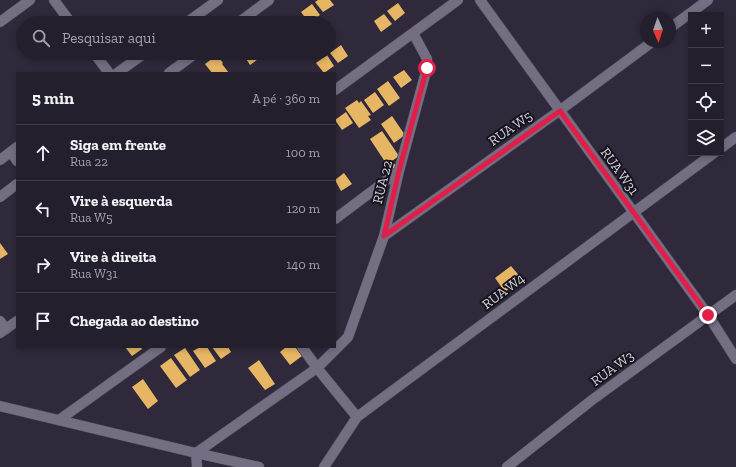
<!DOCTYPE html>
<html lang="pt">
<meta charset="utf-8">
<style>
body{margin:0;font-family:"Zilla Slab",serif;background:#2b2734;color:#f1f3f6}
.controls{position:absolute;right:12px;top:12px;display:grid;overflow:hidden;border-radius:0px;box-shadow:0 2px 6px #0003}
.controls button{width:36px;height:36px;display:grid;place-items:center;padding:0;border:0;border-bottom:1px solid #403d48;background:#231f2c;color:#f1f3f6;font:20px sans-serif}
.compass{position:absolute;left:640px;top:12px;width:36px;height:36px;border-radius:50%;background:#231f2c;box-shadow:0 2px 6px #0003;rotate:178deg}
.stop{position:absolute;width:12px;height:12px;margin:-9px;border:3px solid #e11d48;border-radius:50%;background:#fff}
.stop.end{background:#e11d48;border-color:#fff;box-shadow:0 1px 4px #0008}
.list{margin:0;padding:0;list-style:none}
h2{display:flex;justify-content:space-between;align-items:center;height:52px;margin:0;padding:0 16px;font-size:17px}
h2 small{font-size:13px;font-weight:400;color:#a3a2a9}
.list li{display:grid;grid-template-columns:26px 1fr auto;gap:12px;align-items:center;box-sizing:border-box;height:56px;padding:0 16px;border-top:1px solid #403d48}
.list b{display:block;font-size:15px;white-space:nowrap}
.list p{margin:0;font-size:13px;white-space:nowrap;color:#a3a2a9}
.list em{font-size:13px;font-style:normal;color:#a3a2a9}
.icon{flex:none;width:22px;height:22px;fill:none;stroke:currentColor;stroke-width:2;stroke-linecap:round;stroke-linejoin:round}
.map{position:relative;flex:none;width:736px;height:467px;overflow:hidden}
.search{position:absolute;background:#231f2c;box-shadow:0 2px 6px #0003;left:16px;top:16px;width:320px;height:44px;display:flex;align-items:center;gap:10px;box-sizing:border-box;padding:0 14px;border-radius:22px;color:#a3a2a9;font-size:15px}
.panel{position:absolute;background:#231f2c;box-shadow:0 2px 6px #0003;left:16px;top:72px;width:320px;height:276px;border-radius:0px}
.map>svg:first-child{display:block}
.building{fill:#e6b664}
.lines{fill:none;stroke-linecap:round;stroke-linejoin:round}
.street-casing{stroke:#4b4756;stroke-width:11}
.secondary-casing{stroke:#4b4756;stroke-width:11}
.street{stroke:#746e83;stroke-width:10}
.secondary{stroke:#746e83;stroke-width:10}
.route{stroke:#e11d48;stroke-width:5}
.labels{text-anchor:middle;stroke-width:4;stroke-linejoin:round;paint-order:stroke}
.street-label{font-size:14px;fill:#d2cfdb;stroke:#16141c}
</style>
<div class="map">
<svg width="736" height="467" viewBox="0 0 736 467">
<rect width="100%" height="100%" fill="#2f293b"/>
<path class="building" d="M318,0H330L334,5L323,12L315,2Z
M398,3L405,13L395,21L387,11Z
M312,4L320,15L309,23L301,12Z
M384,14L392,24L381,32L374,21Z
M298,16L304,23H288Z
M341,45L348,56L338,63L330,53Z
M245,53H258L261,57L250,65L243,54Z
M217,55L223,63L222,64L229,73H212L205,64Z
M327,55L334,66L324,73L316,63Z
M404,70L412,80L401,88L393,77Z
M388,81L400,98L389,106L377,89Z
M375,92L384,105L373,113L364,100Z
M357,100L359,103L361,101L371,115L368,116L371,120L359,128L345,108Z
M346,112L353,123L342,130L335,120Z
M392,116L405,135L394,143L381,124Z
M382,131L399,156L392,161L397,167L391,171L370,139Z
M344,173L352,184L341,191L335,180Z
M0,243L8,254L0,259Z
M511,266L522,279L505,292L495,278Z
M125,347H141L142,349L132,356Z
M200,347H207L216,361L205,368L193,351Z
M212,347H228L231,352L221,359Z
M286,347H295L302,356L290,365L280,352Z
M185,348L200,370L190,377L174,355Z
M171,358L187,380L176,388L160,366Z
M259,360L275,384L265,390L248,368Z
M143,379L158,401L148,409L132,387Z"/>
<g class="lines">
<defs>
<path id="street" d="M54,0L71,23
M480,0L708,315L736,359
M0,22L30,0
M670,28L708,0
M94,53L109,73
M335,90L458,0
M721,148L736,137
M335,219L399,171
M384,236L559,111L652,42
M0,321L6,329
M0,333L17,321
M302,347L317,368L357,417
M59,420L161,347
M196,453L317,368L348,337L384,236L399,171L427,68V59L413,33
M196,453L259,467
M324,467L357,417L714,153
M507,467L592,400L736,295"/>
<path id="secondary" d="M186,23L218,0
M238,23L269,0
M117,73L145,53
M169,73L196,53
M11,152L17,161
M0,160L17,147
M0,197L17,184
M0,406L196,453L197,467"/>
</defs>
<use href="#street" class="street-casing"/>
<use href="#secondary" class="secondary-casing"/>
<use href="#street" class="street"/>
<use href="#secondary" class="secondary"/>
</g>
<g class="lines">
<path class="route" d="M427,68L399,171L384,236L560,111L708,315"/>
</g>
<g class="labels">
<g class="street-label">
<text transform="translate(510 128) rotate(-35)" y="5">RUA W5</text>
<text transform="translate(620 171) rotate(54)" y="5">RUA W31</text>
<text transform="translate(382 182) rotate(-76)" y="5">RUA 22</text>
<text transform="translate(503 291) rotate(-37)" y="5">RUA W4</text>
<text transform="translate(612 368) rotate(-36)" y="5">RUA W3</text>
</g>
</g>
</svg>
<div class="controls">
<button>+</button>
<button>−</button>
<button><svg class="icon" aria-label="locate" viewBox="0 0 24 24"><circle cx="12" cy="12" r="6"/><path d="M12 2v4M12 18v4M2 12h4M18 12h4"/></svg></button>
<button><svg class="icon" aria-label="layers" viewBox="0 0 24 24"><path d="M12 4l9 5-9 5-9-5zM3 14l9 5 9-5"/></svg></button>
</div>
<svg class="compass" viewBox="-18 -18 36 36"><path d="M0-13l5 13h-10z" fill="#e53935"/><path d="M0 13l5-13h-10z" fill="#a3a2a9"/></svg>
<div class="stop" style="left:427px;top:68px"></div>
<div class="stop end" style="left:708px;top:315px"></div>
<div class="search"><svg class="icon" aria-label="search" viewBox="0 0 24 24"><circle cx="10" cy="10" r="6"/><path d="M15 15l6 6"/></svg>Pesquisar aqui</div>
<section class="panel">
<h2>5 min<small>A pé · 360 m</small></h2>
<ul class="list">
<li><svg class="icon" aria-label="ahead" viewBox="0 0 24 24"><path d="M12 20V5M6 11l6-6 6 6"/></svg><div><b>Siga em frente</b><p>Rua 22</p></div><em>100 m</em></li>
<li><svg class="icon" aria-label="left" viewBox="0 0 24 24"><path d="M17 20v-9H6M10 6l-5 5 5 5"/></svg><div><b>Vire à esquerda</b><p>Rua W5</p></div><em>120 m</em></li>
<li><svg class="icon" aria-label="right" viewBox="0 0 24 24"><path d="M7 20v-9h11M14 6l5 5-5 5"/></svg><div><b>Vire à direita</b><p>Rua W31</p></div><em>140 m</em></li>
<li><svg class="icon" aria-label="arrive" viewBox="0 0 24 24"><path d="M6 21V4h12l-3 4 3 4H6"/></svg><div><b>Chegada ao destino</b></div></li>
</ul>
</section>
</div>
